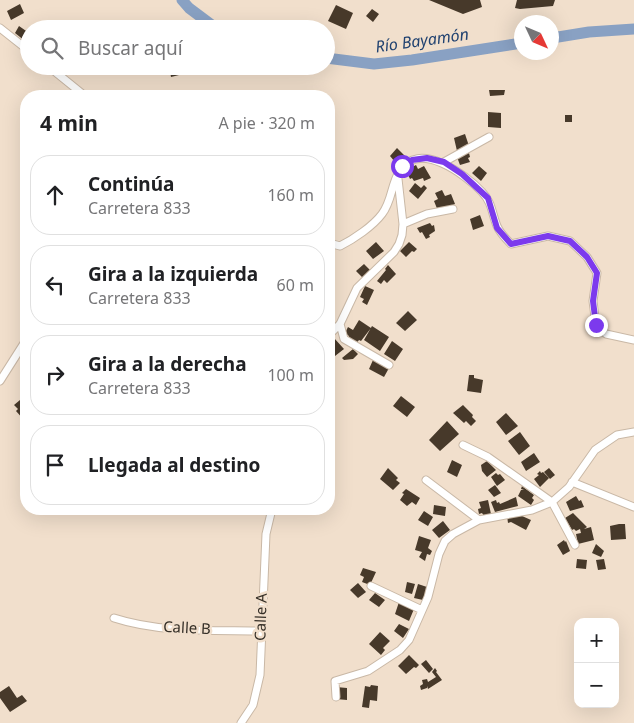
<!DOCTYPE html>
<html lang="es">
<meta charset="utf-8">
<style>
body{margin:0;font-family:"Noto Sans",sans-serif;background:#f2f2f2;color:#202124}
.controls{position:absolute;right:15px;bottom:15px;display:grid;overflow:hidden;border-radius:10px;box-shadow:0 5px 20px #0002}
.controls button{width:45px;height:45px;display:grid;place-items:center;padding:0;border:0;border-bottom:1px solid #e0e0e0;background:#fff;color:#202124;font:25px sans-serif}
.compass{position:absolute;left:514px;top:15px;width:45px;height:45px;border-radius:50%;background:#fff;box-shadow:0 5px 20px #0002;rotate:134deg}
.stop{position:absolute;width:15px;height:15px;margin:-11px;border:4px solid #7c3aed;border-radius:50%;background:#fff}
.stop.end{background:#7c3aed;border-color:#fff;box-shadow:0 1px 5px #0008}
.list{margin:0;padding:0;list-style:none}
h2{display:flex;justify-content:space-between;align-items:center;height:65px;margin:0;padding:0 20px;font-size:21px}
h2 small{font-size:16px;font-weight:400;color:#757577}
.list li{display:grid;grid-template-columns:32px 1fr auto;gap:15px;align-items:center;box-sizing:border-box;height:80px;margin:0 10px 10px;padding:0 10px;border:1px solid #e0e0e0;border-radius:20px}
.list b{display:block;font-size:19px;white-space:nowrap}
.list p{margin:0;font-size:16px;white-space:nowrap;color:#757577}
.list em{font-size:16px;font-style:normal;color:#757577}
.icon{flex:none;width:28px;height:28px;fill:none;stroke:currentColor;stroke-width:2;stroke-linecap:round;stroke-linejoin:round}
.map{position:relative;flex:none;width:634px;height:723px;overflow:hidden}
.search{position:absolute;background:#fff;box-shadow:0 5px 20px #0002;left:20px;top:20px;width:315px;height:55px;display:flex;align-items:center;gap:12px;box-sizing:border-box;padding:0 18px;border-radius:28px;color:#757577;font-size:19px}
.panel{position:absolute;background:#fff;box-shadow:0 5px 20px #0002;left:20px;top:90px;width:315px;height:425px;border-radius:20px}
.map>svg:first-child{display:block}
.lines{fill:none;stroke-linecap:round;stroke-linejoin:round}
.river{stroke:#89a1c3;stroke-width:11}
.building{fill:#47392a}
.minor-casing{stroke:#c9b8a6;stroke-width:9}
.minor{stroke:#fff;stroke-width:7}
.route{stroke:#7c3aed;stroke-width:6}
.labels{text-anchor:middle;stroke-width:5;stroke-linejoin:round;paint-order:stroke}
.street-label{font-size:15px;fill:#352f27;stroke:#f1dfcc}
.water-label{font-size:16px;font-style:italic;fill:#214270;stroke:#f1dfcc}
</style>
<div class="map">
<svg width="634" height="723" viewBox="0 0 634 723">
<rect width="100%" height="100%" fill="#f1dfcc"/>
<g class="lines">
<path class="river" d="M182,0L189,8L217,29
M552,38L589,32L634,29
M326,58L374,64L412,60L522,43"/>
</g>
<path class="building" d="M429,0H480L482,7L463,14Z
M517,0H555L553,6L520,9L515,8Z
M20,4L24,13L11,20L7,11Z
M336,5L353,13L346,29L328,21Z
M372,9L379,14L373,22L366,16Z
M153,22L160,29H146Z
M19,26L29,33V37L25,41L15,33Z
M169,66H181L183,74L171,77Z
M489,90H505L504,95L490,96Z
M488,112L501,113V128L488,127Z
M565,115H572V122H565Z
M465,134L469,146L457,151L454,138Z
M397,148L406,157L399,162L397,160L395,162L390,156Z
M469,153L470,157L468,158L470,162L460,165L457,157Z
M416,165L418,169L424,166L431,178L424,181L423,178L414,181L412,178L410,179L406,170Z
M479,166L487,173L481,181L472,173Z
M415,183L421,188L424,185L427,188L418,199L409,191Z
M442,190L445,196L451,194L455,204L438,211L434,201L438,199L435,193Z
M480,215L484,226L473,230L470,219Z
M430,223L432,226L434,225L435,231L429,235L430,237L426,239L422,232L420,233L417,228Z
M376,242L384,251L373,259L366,251Z
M409,242L417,249L414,252L412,251L406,257L400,251Z
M364,264L371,271L363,278L356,271Z
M388,265L396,274L387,283L384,280L381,284L377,281L386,270L385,269Z
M365,286L374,290L367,305L362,302L364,299L360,297Z
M408,311L417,320L405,331L396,323Z
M359,320L371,328L361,341L359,340L356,344L348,339L349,336L345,333L348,327L353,330Z
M372,326L389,337L380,351L364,340Z
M334,338L344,349L335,356L330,351L329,353V343Z
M392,341L403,349L395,361L384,354Z
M353,349L358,354L353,359L344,360L342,358Z
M373,360L389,368L384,377L369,369Z
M469,375H474V378L483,380L481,393L467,391Z
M26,390V418L24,420L16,411L18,409L14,405L20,400L22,396L24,397L26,395L23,392Z
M401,396L415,407L407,417L393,406Z
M463,405L473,415L472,417L476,421L471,426L466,421L464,423L453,413Z
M506,413L518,426L506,435L496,422Z
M447,421L459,434L440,451L429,440Z
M520,432L530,446L519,455L508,441Z
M534,453L540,462L526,471L521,462Z
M452,460L462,465L457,477L447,472Z
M487,461L496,470L487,477L482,471L481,465Z
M388,468L398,478L396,480L400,483L393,490L380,479Z
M549,468L555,475L550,479L544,472Z
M540,471L541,473L543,472L549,478L540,487L534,479L539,475L537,474Z
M496,473L498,475L500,474L505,480L497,486L491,477Z
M495,485L501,493L494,497L488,490Z
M522,486L534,495L532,498L534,500L531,505L518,496L521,490H524L521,489Z
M406,489L420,498L416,505L412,502L407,506L400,500L404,494L402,493Z
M576,496L579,501L581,500L584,507L570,511L566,502Z
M516,497L518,506L495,512L491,502L496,500L497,503L499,502L500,504Z
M488,500L491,514L484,516L482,513L479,514L478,509L481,508L479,502Z
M434,505L446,507L445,516L433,514Z
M424,511L433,517L428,526L418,520Z
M573,513L587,527L584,529L591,527L594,540L578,544L576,534L581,533L580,529L576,531L574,529L572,530L565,518Z
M507,516H522L531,520L526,530L511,522L508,523Z
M443,521L450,530L439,538L432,530Z
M619,524H625L626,539L611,540L610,526Z
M419,536L431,540L428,548L432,551L430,555L427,554L425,561L419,557L422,552L415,550Z
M564,540L565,542L566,541L570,551L563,555L557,545Z
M596,544L604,551L601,557L592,553Z
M577,559L587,560L586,569L576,568Z
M604,559L606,569L598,570L596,560Z
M363,568L376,572L370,585L362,582L364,577L360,575Z
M407,582L415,584L412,594L405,592Z
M358,583L366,592L358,598L350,590Z
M418,584L427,587L423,600L414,598Z
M375,593L385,600L379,607L369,600Z
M399,602L414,609L409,621L395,614Z
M399,624L409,629L403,638L394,631Z
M380,632L390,641L383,648L385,650L381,655L369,644Z
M409,655L419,665L416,668L414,667L406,674L398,666Z
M426,660L433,669L429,673L421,664Z
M435,668L437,671L436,672L442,680L428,689L427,686V688L421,690L420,686L423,684L422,680L427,679L428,682L436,677L432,672Z
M371,685L378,686L377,701L370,700L369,708L362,707L365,686L370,687Z
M9,686L17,698L22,695L27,701L10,712L0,698V692Z
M336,687L347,688V700L336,699Z"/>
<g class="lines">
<defs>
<path id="minor" d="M0,28L29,51
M48,66L85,96
M444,162L489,137
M403,224L427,214L453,209
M329,243L340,246C354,239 373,226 382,214C392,201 391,185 399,172C418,139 465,174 482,192C492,202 492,214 497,226C500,233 506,239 511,244L548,236L570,241L587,257L597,273L593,301L596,325L606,334L634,340
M340,324L344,339L389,365
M329,335L340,324L357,288L394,252L399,244L402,235L403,224L398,179
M0,381L26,340
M463,445L488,457L552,502L575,545
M426,480L479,520
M572,482L634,507
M371,586L422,610
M114,618C160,633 213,630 261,631
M336,697L335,681L368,671L400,650L409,640L428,597L439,554L445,541L453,534L479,520L532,510L552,502L569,487L595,450L617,435L634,432
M241,723L253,705L260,675L266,534L272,509"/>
</defs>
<use href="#minor" class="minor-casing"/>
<use href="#minor" class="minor"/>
</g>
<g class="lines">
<path class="route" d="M402,166L412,160L427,158L444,162L462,174L488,198L497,228L511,244L548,236L570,241L587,257L597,273L593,301L596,325"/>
</g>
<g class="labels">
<g class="street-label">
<text transform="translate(261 617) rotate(-88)" y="5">Calle A</text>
<text transform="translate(187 628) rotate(3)" y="5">Calle B</text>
</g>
<g class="water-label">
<text transform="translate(422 40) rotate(-8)" y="6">Río Bayamón</text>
</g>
</g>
</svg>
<div class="controls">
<button>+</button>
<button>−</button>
</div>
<svg class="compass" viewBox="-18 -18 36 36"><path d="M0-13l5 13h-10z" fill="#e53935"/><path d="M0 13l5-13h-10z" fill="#757577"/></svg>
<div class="stop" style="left:402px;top:166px"></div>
<div class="stop end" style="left:596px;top:325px"></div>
<div class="search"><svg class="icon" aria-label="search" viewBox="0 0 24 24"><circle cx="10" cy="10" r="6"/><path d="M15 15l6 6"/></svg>Buscar aquí</div>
<section class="panel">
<h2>4 min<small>A pie · 320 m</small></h2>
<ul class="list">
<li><svg class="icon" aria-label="ahead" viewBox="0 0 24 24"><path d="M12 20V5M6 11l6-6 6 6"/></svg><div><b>Continúa</b><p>Carretera 833</p></div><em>160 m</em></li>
<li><svg class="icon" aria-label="left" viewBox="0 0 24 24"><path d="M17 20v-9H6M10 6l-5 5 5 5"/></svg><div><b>Gira a la izquierda</b><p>Carretera 833</p></div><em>60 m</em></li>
<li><svg class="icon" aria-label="right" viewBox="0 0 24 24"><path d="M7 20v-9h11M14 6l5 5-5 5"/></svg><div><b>Gira a la derecha</b><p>Carretera 833</p></div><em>100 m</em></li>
<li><svg class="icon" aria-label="arrive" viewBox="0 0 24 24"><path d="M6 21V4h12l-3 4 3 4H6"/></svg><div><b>Llegada al destino</b></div></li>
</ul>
</section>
</div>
